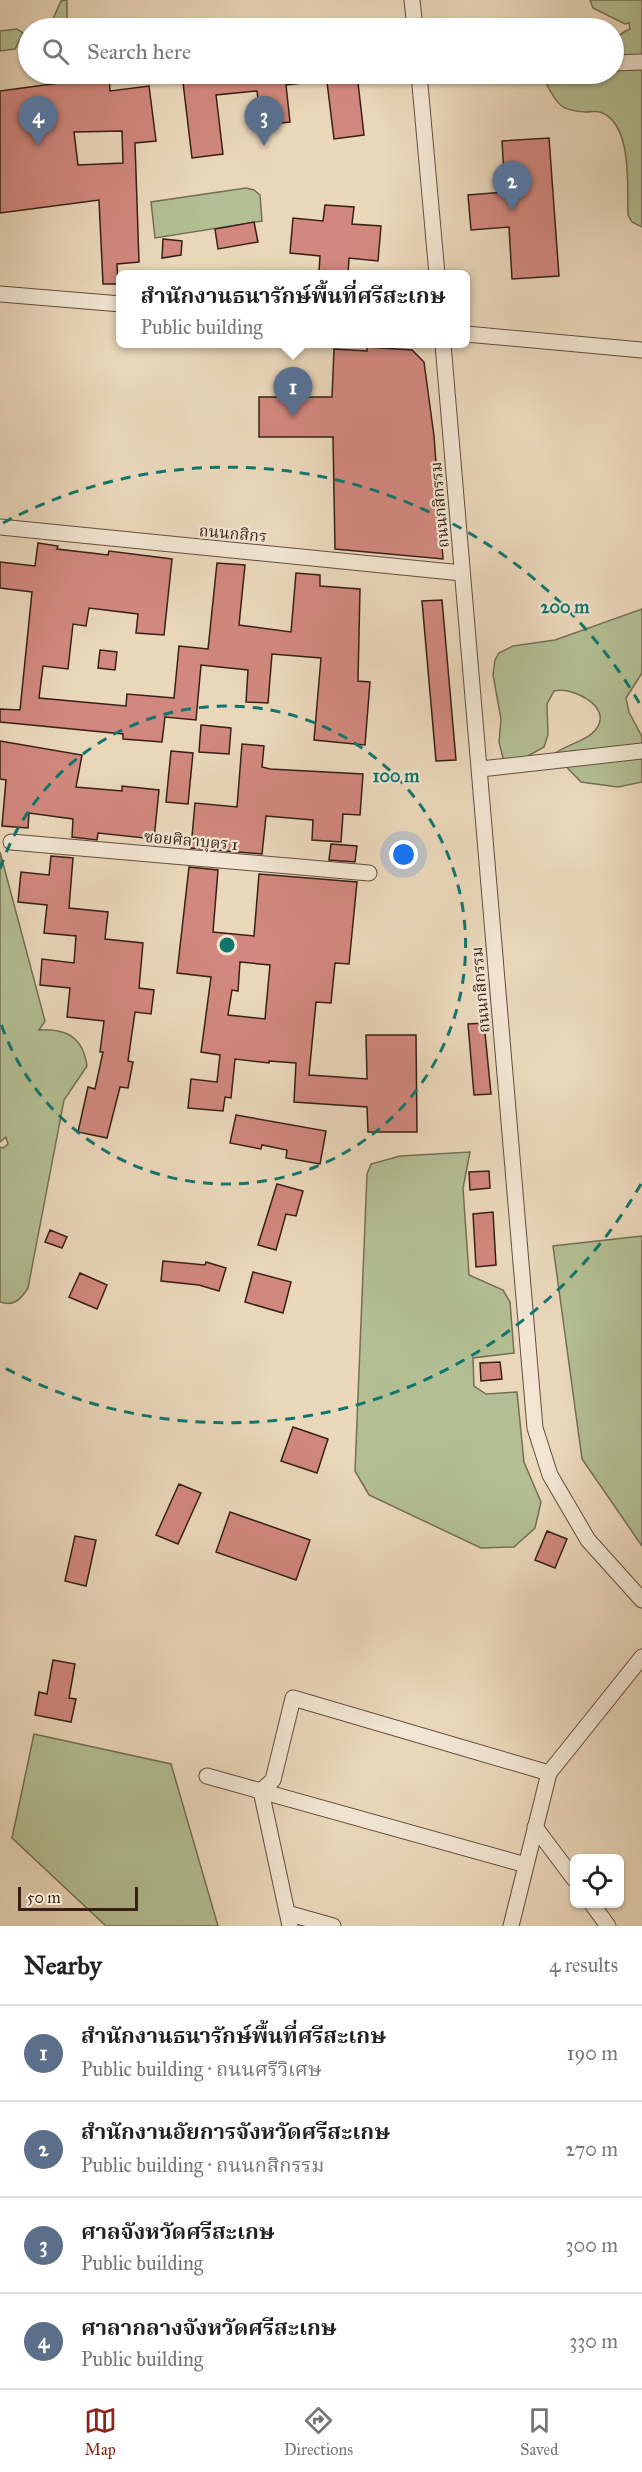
<!DOCTYPE html>
<meta charset="utf-8">
<style>
body{margin:0;font-family:"IM FELL Great Primer","Noto Serif Thai",serif;background:#f6f6f6;color:#222}
.controls{position:absolute;right:18px;bottom:18px;display:grid;overflow:hidden;border-radius:9px;box-shadow:0 2px 4px #0004}
.controls button{width:54px;height:54px;display:grid;place-items:center;padding:0;border:0;border-bottom:2px solid #e0e0e0;background:#fff;color:#222;font:30px sans-serif}
.scale{position:absolute;left:18px;bottom:15px;width:120px;box-sizing:border-box;padding-left:6px;border:3px solid #371f15;border-top:0;font-size:16px;line-height:21px;white-space:nowrap;color:#371f15;-webkit-text-stroke:4px #f2e6d3;paint-order:stroke}
.you{position:absolute;left:404px;top:855px;width:21px;height:21px;margin:-15px;border:4px solid #fff;border-radius:50%;background:#1a73e8;box-shadow:0 0 0 9px #1a73e833}
.badge{display:grid;place-items:center;width:39px;height:39px;border-radius:50%;background:#8f2418;color:#fff;font-size:20px;font-weight:700}
.pin{position:absolute;translate:-50% -50px;filter:drop-shadow(0 2px 3px #0008)}
.pin::after{content:'';position:absolute;top:32px;width:21px;height:18px;background:inherit;clip-path:polygon(0 0,100% 0,50% 100%)}
.popup{position:absolute;left:116px;top:270px;width:354px;height:78px;box-sizing:border-box;display:grid;place-content:center;border-radius:9px;background:#fff;filter:drop-shadow(0 2px 4px #0005);font-size:20px;white-space:nowrap;color:#767676}
.popup b{font-size:22px;color:#222}
.popup::after{content:'';position:absolute;left:50%;top:100%;margin-left:-12px;border:12px solid transparent;border-top-color:#fff}
.list{margin:0;padding:0;list-style:none}
h2{display:flex;justify-content:space-between;align-items:center;height:78px;margin:0;padding:0 24px;font-size:26px}
h2 small{font-size:20px;font-weight:400;color:#767676}
.list li{display:grid;grid-template-columns:39px 1fr auto;gap:18px;align-items:center;box-sizing:border-box;height:96px;padding:0 24px;border-top:2px solid #e0e0e0}
.list b{display:block;font-size:22px;white-space:nowrap}
.list p{margin:0;font-size:20px;white-space:nowrap;color:#767676}
.list em{font-size:20px;font-style:normal;color:#767676}
.icon{flex:none;width:33px;height:33px;fill:none;stroke:currentColor;stroke-width:2;stroke-linecap:round;stroke-linejoin:round}
.map{position:relative;flex:none;width:642px;height:1926px;overflow:hidden}
.search{position:absolute;background:#fff;box-shadow:0 2px 4px #0004;left:18px;right:18px;top:18px;height:66px;display:flex;align-items:center;gap:15px;box-sizing:border-box;padding:0 21px;border-radius:33px;color:#767676;font-size:22px}
.sheet{height:462px;background:#fff}
nav{display:flex;justify-content:space-around;align-items:center;box-sizing:border-box;height:84px;border-top:2px solid #e0e0e0;background:#fff;font-size:16px;color:#767676}
nav a{display:grid;justify-items:center;gap:3px}
nav .on{color:#8f2418}
.map>svg:first-child{display:block}
.green{fill:#b3bf93;stroke:#756f54;stroke-width:1.5}
.building{fill:#d2887e;stroke:#371f15;stroke-width:1.5;fill-rule:evenodd}
.lines{fill:none;stroke-linecap:round;stroke-linejoin:round}
.minor-casing{stroke:#644d3e;stroke-width:17}
.minor{stroke:#f2e6d3;stroke-width:15}
.ring{fill:none;stroke:#0f766e;stroke-width:3;stroke-dasharray:10 8}
.labels{text-anchor:middle;stroke-width:4.5;stroke-linejoin:round;paint-order:stroke}
.street-label{font-size:16px;fill:#371f15;stroke:#f2e6d3}
.centre{fill:#0f766e;stroke:#f2e6d3;stroke-width:3}
.ring-label{font-size:18px;text-anchor:middle;font-weight:bold;fill:#0f766e;stroke:#f2e6d3;stroke-width:4.5;stroke-linejoin:round;paint-order:stroke}
</style>
<div class="map">
<svg width="642" height="1926" viewBox="0 0 642 1926">
<rect width="100%" height="100%" fill="#ebd8bb"/>
<filter id="stains"><feTurbulence type="fractalNoise" baseFrequency=".00333" numOctaves="4"/><feColorMatrix values="0 0 0 0 .2 0 0 0 0 .09 0 0 0 0 .02 0 0 0 .5 -.17"/></filter>
<radialGradient id="worn" r=".72"><stop offset=".6" stop-color="#630" stop-opacity="0"/><stop offset="1" stop-color="#630" stop-opacity=".3"/></radialGradient>
<path class="green" d="M67,0V28H49L61,1Z
M590,0H642V227L632,222L628,215C627,188 633,123 600,112C596,111 590,112 586,112C562,111 558,106 547,85L550,78L555,74H614C614,53 607,38 630,29L629,23L625,24L593,8Z
M17,29L23,33L15,49L0,51V31Z
M246,188L254,190L260,195L262,221L155,238L151,202Z
M642,609V673L626,698L629,712L642,737V782L618,787L581,782L554,754C567,744 588,741 597,728C612,706 571,686 554,691L547,704L548,735L544,747L519,761L504,762L499,742L501,719L493,675L495,660L499,653L513,646L555,640Z
M0,852L45,1021L39,1030C66,1028 83,1037 87,1066L64,1100L28,1288C21,1299 14,1307 0,1302V1147L3,1148L8,1144L6,1137L0,1142Z
M470,1152L463,1188L469,1275L503,1290L510,1302L514,1353L473,1358L474,1386L486,1394L517,1392L524,1462L541,1502L535,1528L514,1547L481,1548L369,1495L355,1471L367,1174L371,1164L400,1156Z
M642,1236V1546L582,1459L553,1246Z
M34,1734L171,1764L218,1926H106L12,1838Z"/>
<path class="building" d="M89,74H109L110,91L149,86L156,141L135,143L139,262L117,264L118,284H103L99,200L0,213V91L89,79ZM122,131L123,163L78,165L74,132Z
M182,74H310V82L286,85L290,122L261,125L257,91L216,95L223,154L192,158Z
M326,74H357L364,135L334,139Z
M549,138L559,276L512,279L509,227L471,230L468,195L505,192L502,141Z
M325,205L354,207L352,224L381,226L378,261L349,258L348,274L319,272L320,256L290,253L293,218L323,221Z
M254,222L258,242L218,249L215,229Z
M163,239L182,241L181,255L162,258Z
M367,347L412,350L424,362L434,436L443,559L335,549L333,437H259V397H332L334,349L367,351Z
M38,543L58,546L57,549L108,555L109,551L172,559L164,635L136,633L138,614L89,608L86,626L73,624L68,669L43,666L39,698L126,706L127,694L174,698L179,646L208,649L217,563L245,565L239,625L291,632L296,573L320,575V586L360,589L358,681L370,682L365,745L314,740L321,658L272,654L268,703L246,702L248,670L201,665L196,720L165,717L162,742L123,739V734L0,722V709L20,710L32,592L0,588V562L35,566Z
M442,600L456,760L436,761L422,601Z
M100,650L117,652L115,670L98,668Z
M201,725L231,728L229,754L199,752Z
M0,741L82,755L76,787L122,791V786L159,790L154,839L98,833L97,840L72,837L73,819L29,813L28,828L2,826L6,780L0,779Z
M242,744L264,746L262,767L270,769L363,774L360,815L343,814L341,842L312,840L313,820L266,816L262,854L191,848L195,803L237,807Z
M171,751L193,753L188,804L166,802Z
M331,844L357,846L355,862L329,860Z
M51,856L73,858L69,908L108,912L105,939L143,943L139,988L154,990L151,1014L135,1012L128,1061L133,1062L128,1088L120,1087L107,1138L78,1132L88,1087L95,1089L103,1052H100L104,1021L67,1017L70,988L40,985L42,959L74,963L76,936L44,933L47,905L18,902L21,872L49,875Z
M189,867L218,870L213,932L254,936L259,874L357,882L349,964L335,963L331,1003L316,1002L309,1075L367,1079L366,1035H416L417,1132H368L367,1107L294,1102L296,1063L269,1061V1063L235,1059L231,1098L225,1097L223,1111L188,1108L191,1079L217,1082L220,1055L201,1052L211,977L177,973ZM240,962L270,965L265,1019L228,1015L232,990L238,991Z
M484,1023L491,1094L474,1095L468,1024Z
M236,1115L326,1131L320,1164L286,1158L287,1150L262,1145L261,1149L230,1143Z
M489,1171L490,1188L470,1190L469,1172Z
M277,1184L303,1191L296,1216L286,1214L276,1250L258,1245Z
M493,1212L496,1265L476,1267L473,1214Z
M50,1230L67,1237L62,1248L45,1242Z
M163,1261L205,1265L206,1262L226,1268L219,1291L199,1285L161,1281Z
M253,1272L291,1282L283,1313L245,1302Z
M80,1273L107,1285L97,1309L69,1297Z
M500,1362L502,1379L481,1381L480,1363Z
M293,1427L328,1439L317,1473L281,1461Z
M179,1484L201,1493L178,1544L156,1535Z
M230,1512L310,1540L296,1580L216,1552Z
M547,1531L567,1539L555,1568L535,1560Z
M75,1536L96,1540L86,1586L65,1581Z
M53,1660L75,1664L69,1698L76,1699L71,1722L35,1715L39,1692L47,1694Z"/>
<g class="lines">
<defs>
<path id="minor" d="M412,0L415,28
M614,63L642,62
M419,74L437,274
M0,294L121,304
M466,334L642,350
M443,344L535,1428L550,1475L588,1540L642,1600
M0,527L462,573
M481,769L642,751
M11,842L369,873
M207,1776L526,1865
M535,1827L574,1879
M592,1904L608,1926
M287,1913L333,1926
M290,1926L261,1791L273,1780L293,1698L549,1773
M511,1926L549,1773L642,1657"/>
</defs>
<use href="#minor" class="minor-casing"/>
<use href="#minor" class="minor"/>
</g>
<g class="ring">
<path d="M0 869A239 239 0 1 1 0 1021"/>
<path d="M641 1184A478 478 0 0 1 3 1367M3 523A478 478 0 0 1 641 706"/>
</g>
<g class="labels">
<g class="street-label">
<text transform="translate(439 505) rotate(-95)" y="6">ถนนกสิกรรม</text>
<text transform="translate(233 533) rotate(5)" y="6">ถนนกสิกร</text>
<text transform="translate(191 840) rotate(5)" y="6">ซอยศิลาบุตร 1</text>
<text transform="translate(480 990) rotate(-95)" y="6">ถนนกสิกรรม</text>
</g>
</g>
<circle cx="227" cy="945" r="9" class="centre"/>
<g class="ring-label">
<text x="565" y="613">200 m</text>
<text x="396" y="782">100 m</text>
</g>
<rect width="100%" height="100%" filter="url(#stains)"/>
<rect width="100%" height="100%" fill="url(#worn)"/>
</svg>
<div class="controls">
<button><svg class="icon" aria-label="locate" viewBox="0 0 24 24"><circle cx="12" cy="12" r="6"/><path d="M12 2v4M12 18v4M2 12h4M18 12h4"/></svg></button>
</div>
<div class="scale">50 m</div>
<div class="you"></div>
<div class="pin badge" style="left:293px;top:417px;background:#5c6f8a">1</div>
<div class="popup"><b>สำนักงานธนารักษ์พื้นที่ศรีสะเกษ</b>Public building</div>
<div class="pin badge" style="left:512px;top:211px;background:#5c6f8a">2</div>
<div class="pin badge" style="left:264px;top:146px;background:#5c6f8a">3</div>
<div class="pin badge" style="left:38px;top:146px;background:#5c6f8a">4</div>
<div class="search"><svg class="icon" aria-label="search" viewBox="0 0 24 24"><circle cx="10" cy="10" r="6"/><path d="M15 15l6 6"/></svg>Search here</div>
</div>
<section class="sheet">
<h2>Nearby<small>4 results</small></h2>
<ul class="list">
<li><span class="badge" style="background:#5c6f8a">1</span><div><b>สำนักงานธนารักษ์พื้นที่ศรีสะเกษ</b><p>Public building · ถนนศรีวิเศษ</p></div><em>190 m</em></li>
<li><span class="badge" style="background:#5c6f8a">2</span><div><b>สำนักงานอัยการจังหวัดศรีสะเกษ</b><p>Public building · ถนนกสิกรรม</p></div><em>270 m</em></li>
<li><span class="badge" style="background:#5c6f8a">3</span><div><b>ศาลจังหวัดศรีสะเกษ</b><p>Public building</p></div><em>300 m</em></li>
<li><span class="badge" style="background:#5c6f8a">4</span><div><b>ศาลากลางจังหวัดศรีสะเกษ</b><p>Public building</p></div><em>330 m</em></li>
</ul>
</section>
<nav>
<a class="on"><svg class="icon" aria-label="map" viewBox="0 0 24 24"><path d="M3 6l6-2 6 2 6-2v14l-6 2-6-2-6 2zM9 4v14M15 6v14"/></svg>Map</a>
<a><svg class="icon" aria-label="directions" viewBox="0 0 24 24"><path d="M12 3l9 9-9 9-9-9zM9 14v-3h6M13 9l2 2-2 2"/></svg>Directions</a>
<a><svg class="icon" aria-label="saved" viewBox="0 0 24 24"><path d="M7 4h10v16l-5-4-5 4z"/></svg>Saved</a>
</nav>
